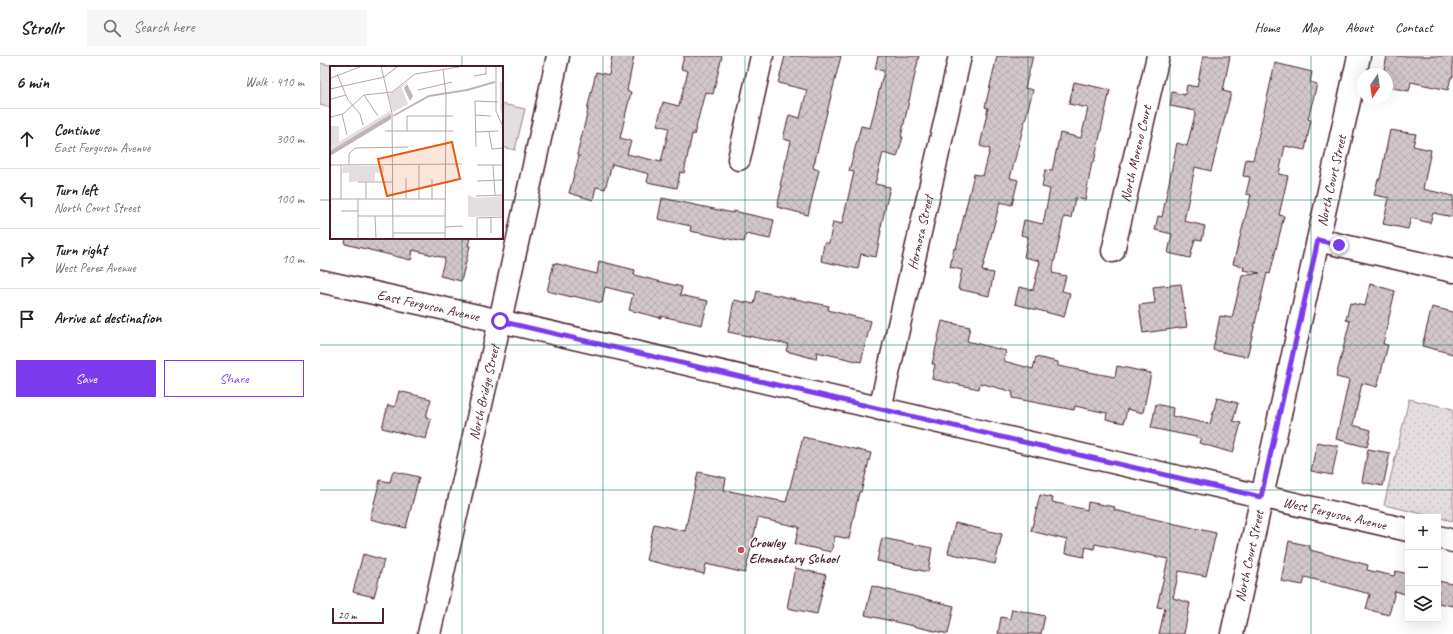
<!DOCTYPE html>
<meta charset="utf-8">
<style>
body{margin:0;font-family:Caveat,sans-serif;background:#f6f6f6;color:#202124}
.controls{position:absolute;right:12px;bottom:12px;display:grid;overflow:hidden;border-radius:0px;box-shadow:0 4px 16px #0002}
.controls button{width:36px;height:36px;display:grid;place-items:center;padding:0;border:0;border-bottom:1px solid #e0e0e0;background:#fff;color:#202124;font:20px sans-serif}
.compass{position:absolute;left:1037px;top:12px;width:36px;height:36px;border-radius:50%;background:#fff;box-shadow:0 4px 16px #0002;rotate:193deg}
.scale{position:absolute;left:12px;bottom:10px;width:52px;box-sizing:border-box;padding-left:4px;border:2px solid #4a1f2b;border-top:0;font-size:11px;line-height:14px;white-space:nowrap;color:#4a1f2b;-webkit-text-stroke:3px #fff;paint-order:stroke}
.stop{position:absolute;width:12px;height:12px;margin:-9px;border:3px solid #7c3aed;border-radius:50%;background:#fff}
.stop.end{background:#7c3aed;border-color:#fff;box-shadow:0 1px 4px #0008}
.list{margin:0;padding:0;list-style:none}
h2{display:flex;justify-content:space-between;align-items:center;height:52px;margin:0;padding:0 16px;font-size:17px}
h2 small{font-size:13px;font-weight:400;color:#757577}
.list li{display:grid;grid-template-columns:26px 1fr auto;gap:12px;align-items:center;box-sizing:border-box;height:60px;padding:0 16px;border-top:1px solid #e0e0e0}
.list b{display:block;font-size:15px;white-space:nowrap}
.list p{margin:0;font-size:13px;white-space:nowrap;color:#757577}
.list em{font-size:13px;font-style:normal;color:#757577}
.actions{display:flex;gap:8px;padding:12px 16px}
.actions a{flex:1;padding:9px 0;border:1px solid #7c3aed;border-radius:0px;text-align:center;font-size:14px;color:#7c3aed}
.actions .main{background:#7c3aed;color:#fff}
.icon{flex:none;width:22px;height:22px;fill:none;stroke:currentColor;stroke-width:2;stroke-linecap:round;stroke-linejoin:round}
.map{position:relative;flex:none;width:1133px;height:578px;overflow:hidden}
header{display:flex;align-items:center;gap:24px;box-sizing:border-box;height:56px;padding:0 20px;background:#fff;border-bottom:1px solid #e0e0e0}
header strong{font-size:19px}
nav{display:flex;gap:22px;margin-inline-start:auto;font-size:14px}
.search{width:280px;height:36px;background:#f6f6f6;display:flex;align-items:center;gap:10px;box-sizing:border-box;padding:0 14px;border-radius:0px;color:#757577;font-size:15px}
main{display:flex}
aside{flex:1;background:#fff}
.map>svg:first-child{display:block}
.grass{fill:#e5dee0;stroke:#987e86}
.park{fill:url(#park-dots);stroke:#987e86}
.building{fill:url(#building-cross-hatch);stroke:#4a1f2b}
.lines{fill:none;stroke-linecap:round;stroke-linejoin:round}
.minor-casing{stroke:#4a1f2b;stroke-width:25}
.minor{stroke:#fff;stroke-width:22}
.route{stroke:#7c3aed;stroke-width:5}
.grid{fill:none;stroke:#0f766e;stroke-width:1;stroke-opacity:0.55}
.poi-dot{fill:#d1495b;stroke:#fff;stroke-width:1.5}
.labels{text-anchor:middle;stroke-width:3;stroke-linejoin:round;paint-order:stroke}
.street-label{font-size:14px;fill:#4a1f2b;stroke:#fff}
.poi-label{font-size:14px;font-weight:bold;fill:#4a1f2b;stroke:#fff;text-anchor:start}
.inset-river{fill:none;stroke:#c1b3b6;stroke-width:2}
.inset-road{fill:none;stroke:#b7a5aa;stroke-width:1}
.view{fill:#e8590c;fill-opacity:0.15;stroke:#e8590c;stroke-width:2}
.inset-edge{fill:none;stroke:#4a1f2b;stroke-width:2}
</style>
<header>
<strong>Strollr</strong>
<div class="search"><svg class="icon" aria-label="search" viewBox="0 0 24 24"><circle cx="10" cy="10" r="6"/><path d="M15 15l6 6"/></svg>Search here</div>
<nav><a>Home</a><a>Map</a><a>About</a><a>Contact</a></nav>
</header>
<main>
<aside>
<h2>6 min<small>Walk · 410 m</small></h2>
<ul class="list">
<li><svg class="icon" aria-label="ahead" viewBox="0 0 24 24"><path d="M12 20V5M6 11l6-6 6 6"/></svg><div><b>Continue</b><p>East Ferguson Avenue</p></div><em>300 m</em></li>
<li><svg class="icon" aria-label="left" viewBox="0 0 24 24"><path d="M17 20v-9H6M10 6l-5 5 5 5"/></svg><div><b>Turn left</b><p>North Court Street</p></div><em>100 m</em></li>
<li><svg class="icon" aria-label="right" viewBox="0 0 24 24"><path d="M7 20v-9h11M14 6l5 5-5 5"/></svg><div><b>Turn right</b><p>West Perez Avenue</p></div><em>10 m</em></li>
<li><svg class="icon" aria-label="arrive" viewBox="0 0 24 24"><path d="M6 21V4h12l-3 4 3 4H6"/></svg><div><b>Arrive at destination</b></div></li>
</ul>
<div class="actions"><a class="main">Save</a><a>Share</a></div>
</aside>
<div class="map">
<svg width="1133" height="578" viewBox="0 0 1133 578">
<defs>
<pattern id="park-dots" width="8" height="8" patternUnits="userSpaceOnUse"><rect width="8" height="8" fill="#e5dee0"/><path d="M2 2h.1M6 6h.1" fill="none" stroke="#c6bec0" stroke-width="1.8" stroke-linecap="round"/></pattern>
<pattern id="building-cross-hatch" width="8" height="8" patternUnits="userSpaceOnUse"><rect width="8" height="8" fill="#d2c7cb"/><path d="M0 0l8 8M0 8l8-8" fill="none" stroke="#b6aaae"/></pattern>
</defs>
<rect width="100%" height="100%" fill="#fff"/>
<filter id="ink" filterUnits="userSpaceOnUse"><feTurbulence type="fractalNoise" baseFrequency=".025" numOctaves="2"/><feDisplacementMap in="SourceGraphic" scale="8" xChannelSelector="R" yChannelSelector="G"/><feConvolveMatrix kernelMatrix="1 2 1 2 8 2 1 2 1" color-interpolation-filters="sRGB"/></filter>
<g filter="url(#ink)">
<path class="grass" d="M0,7L18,11H11V52L0,49Z
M182,48L205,53L195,94L182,91Z"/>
<path class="park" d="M1089,343L1133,353V465L1064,449Z"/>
<path class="building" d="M292,0H314L307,35L311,36L300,82L311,85L307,98L341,106L349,72L337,69L343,46L359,50L368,15L361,13L364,0H402L393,38L385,36L374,79L372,78L364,117L360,116L357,132L327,126L329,118L292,108L285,133L276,131L273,144L249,137L259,100L257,99L268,54H267L276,16L289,19Z
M465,0H521L493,112L499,114L488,159L457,151L462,130L460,129L471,85L463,83L469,59L480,62L487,34L458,27Z
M558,0H599L581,81H583L577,101L563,97L555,128L570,131L560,175H561L556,201L541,198L538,213L501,205L504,187H509L513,166L522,168L534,116L529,115L541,70L550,72L564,15L555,13Z
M677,0H713L705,32L713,34L690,122L698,124L692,149L680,146L662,215L674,217L669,240L638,233L642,214L630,211L634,192L636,193L654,118L663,120L670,93L660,90L668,52L665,51Z
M883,0H910L903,35L911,37L905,61L891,115L875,111L864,165L885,170L882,184L875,183L870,202L848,197L852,178L835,174L838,160L842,161L857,87L867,90L876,55L850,50L852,36L865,39L867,29L877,31Z
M1067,0H1133V21H1131L1128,34L1091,26L1089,35L1067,31V18H1063Z
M955,7L992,16L990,26L997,28L988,63L991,64L985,94L965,90L959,118L968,120L959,159L964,160L950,218L947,217L927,301L893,294L900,260L912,262L922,220L940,217L923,214L924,211L913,208L931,139L926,138L930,121L923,120L926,103L933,104Z
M754,26L790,34L774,106H772L765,144L755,142L751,162L744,161L732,217L746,220L742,235L750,237L744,261L695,248L699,231L713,234L720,205L704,201L708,181L701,179L704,164L723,168L730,133L722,131L725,114L732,115L740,77L761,82L768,52L749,48Z
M1070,74L1096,78L1093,90L1111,94L1103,133L1133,140V161L1113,157L1110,167L1091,162L1088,173L1063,168L1069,142L1054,139L1058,123H1060Z
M342,142L413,157V155L454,164L450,183L426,178L424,186L370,175L371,170L338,163Z
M26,182H150L148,190H150L141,225L120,220L125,202L93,194L91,204L25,188Z
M279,205L315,214L314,219L362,231L360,239L388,245L382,269L341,260V262L309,254L313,238L285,231L282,247L253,240L252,241L227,235L234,207L277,218Z
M861,228L867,271L823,277L819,249L835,247L833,231Z
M1050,228L1075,235L1063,288L1068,289L1057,331L1042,327L1033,369L1051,374L1047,391L1016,383L1029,324L1016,321L1030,265L1026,264L1030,247L1045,250Z
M437,235L509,250L508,254L551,265L541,306L497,296L496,303L466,295L468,288L408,276L414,244L434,248Z
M1112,251L1133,256V298L1102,290Z
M622,265L650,271L647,285L686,295L684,305L713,313L716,301L738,306V310L795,321L797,310L831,317L823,357L807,353L804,367L786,363L787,357L755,350L754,354L692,342L693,336L660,327L659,333L612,323L615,308H612Z
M79,335L111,343L106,361L111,363L106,383L62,372L68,349L75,351Z
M897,342L918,347L913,365L921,367L913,397L879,387L881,382L831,372L836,348L853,352L852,360L890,368Z
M483,381L551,397L541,436H539L529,483L515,480L511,496L475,488L479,471L438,462L425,517L386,508L384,518L326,504L334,468L365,475L378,416L406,422L404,434L466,446Z
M997,386L1018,390L1012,419L991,415Z
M1048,393L1070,397L1063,430L1042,426Z
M73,415L99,421L86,472L50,463L60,424L70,426Z
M720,439L733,442L732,446L767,454L768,446L795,451L794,454L896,477L886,520L859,515L853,542L870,547L864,578H839L845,552L837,551L848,503L775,488L774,493L766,491L764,501L745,497L747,484L711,475Z
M635,467L682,478L675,508L628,497Z
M562,482L612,492L608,516L557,505Z
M969,485L990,490V494L1048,509L1047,514L1074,520L1076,515L1088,518V539L1075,535L1069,559L1046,553L1050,538L985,521L983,529L961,525Z
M43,498L64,504L54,541L33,536Z
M475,512L506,519L497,558L467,552Z
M1118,525L1133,528V550L1118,547Z
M552,530L634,550L628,578L545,559Z
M692,553L725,560L721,578H678L681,561L690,563Z"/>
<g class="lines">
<defs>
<g id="minor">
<path d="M419,103L442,0"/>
<path d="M998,184L1133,215"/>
<path id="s1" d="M793,195L838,0"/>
<path id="s2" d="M0,225L180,265L1088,474"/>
<path id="s3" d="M560,353L640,0"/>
<path d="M1118,481L1133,485"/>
<path id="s4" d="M109,578L180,265L238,0"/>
<path id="s5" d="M912,578L998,184L1039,0"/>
</g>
</defs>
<use href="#minor" class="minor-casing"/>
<use href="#minor" class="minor"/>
</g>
</g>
<g class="lines" filter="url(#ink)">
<path class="route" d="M180,265L941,441L998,184L1019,189"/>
</g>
<path class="grid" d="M142,0V11M283,0V578M425,0V578M566,0V578M708,0V578M850,0V578M991,0V578M0,144H11M182,144H1133M142,182V578M0,289H1133M0,434H1133"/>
<circle class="poi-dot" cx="421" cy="494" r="4"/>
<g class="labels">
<g class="street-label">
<text dy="5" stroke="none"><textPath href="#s1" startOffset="100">North Moreno Court</textPath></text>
<text dy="5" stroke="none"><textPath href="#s5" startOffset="464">North Court Street</textPath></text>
<text dy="5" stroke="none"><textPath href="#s3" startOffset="181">Hermosa Street</textPath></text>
<text dy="5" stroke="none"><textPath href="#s2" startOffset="111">East Ferguson Avenue</textPath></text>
<text dy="5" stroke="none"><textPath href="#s4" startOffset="248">North Bridge Street</textPath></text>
<text dy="5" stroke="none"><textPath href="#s2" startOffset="1041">West Ferguson Avenue</textPath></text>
<text dy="5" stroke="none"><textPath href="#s5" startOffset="80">North Court Street</textPath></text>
</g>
<g class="poi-label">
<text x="429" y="491">Crowley<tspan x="429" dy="16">Elementary School</tspan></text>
</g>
</g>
<g transform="translate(10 10)">
<rect width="173" height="173" fill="#fff"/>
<path d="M173,15V54L170,42V16ZM0,60H9V76L0,82Z" fill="#e5dee0"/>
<path d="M78,15L72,22L78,38L63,46L58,29ZM60,45L61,48L0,85V82L9,76ZM13,100H54V107H45V115L19,116V107H12ZM138,129L146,132L173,130V150L138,151Z" fill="#e5dee0"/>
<path d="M77,18L83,30L80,35L74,22ZM61,48V53L0,90V85Z" fill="#c1b3b6"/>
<path class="inset-river" d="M63,50L99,30L137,24L165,16"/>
<path class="inset-road" d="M51,0L62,47L63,173M166,0V45L173,61M113,3L116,29L115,173M7,8L18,34L30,48L33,59M144,10L156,8V0M1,12L32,0M0,23L54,11L68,0M88,24L122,16M34,29L48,50M1,33L16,29M12,48L17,69M145,49L161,50M1,51L13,48L34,29L62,26L85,8L129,1M55,65H123M77,65V50H123M145,66L168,65M159,66L162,83L173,82M146,81L145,35L168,36M0,99L132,98M11,99V133M19,99V88L25,82L78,81M89,99V133M147,99H173M163,99L165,129M76,112V133M102,113V133M147,115L172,114M28,116H63M146,130L173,129M0,133H115M28,133V173M36,133V116M11,145H28M28,150H115M45,150L46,173M115,161L133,160M63,167H115M161,167V151M147,173V152L173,151M147,173L173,172"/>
<path class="view" d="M122,76L130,113L57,130L48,93Z"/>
<rect width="173" height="173" class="inset-edge"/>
</g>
</svg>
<div class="controls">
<button>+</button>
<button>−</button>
<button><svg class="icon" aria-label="layers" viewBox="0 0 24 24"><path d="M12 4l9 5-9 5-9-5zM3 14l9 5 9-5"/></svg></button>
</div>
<svg class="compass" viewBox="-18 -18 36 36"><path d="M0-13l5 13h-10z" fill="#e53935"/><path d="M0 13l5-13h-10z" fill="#757577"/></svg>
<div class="scale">20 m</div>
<div class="stop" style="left:180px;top:265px"></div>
<div class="stop end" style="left:1019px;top:189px"></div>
</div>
</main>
